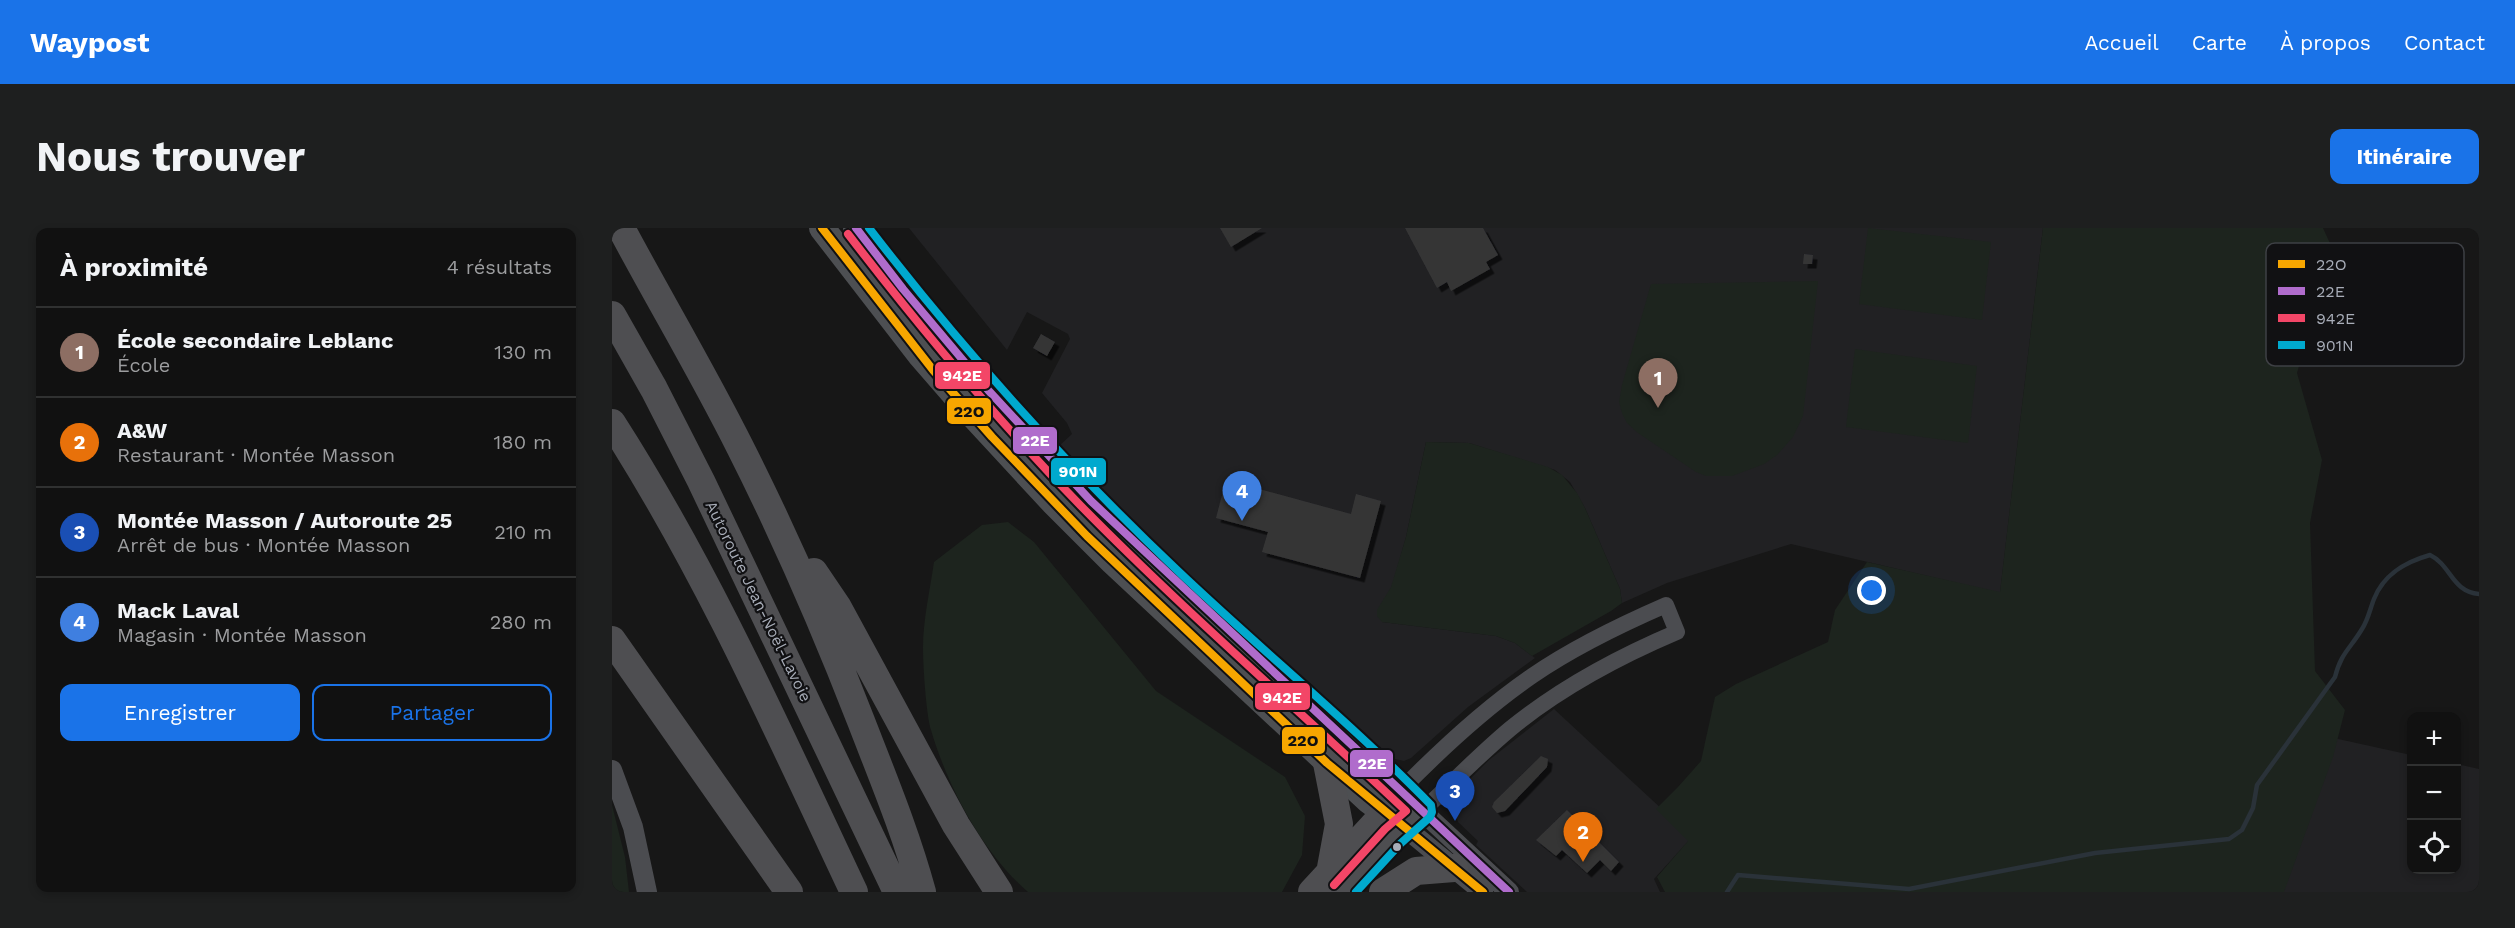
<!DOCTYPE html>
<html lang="fr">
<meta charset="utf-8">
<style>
body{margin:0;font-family:"Work Sans",sans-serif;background:#1e1f1f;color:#f1f3f6}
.controls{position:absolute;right:18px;bottom:18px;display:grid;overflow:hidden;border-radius:12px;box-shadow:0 3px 9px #0003}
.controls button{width:54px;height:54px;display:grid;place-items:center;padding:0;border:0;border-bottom:2px solid #303131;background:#111;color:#f1f3f6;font:30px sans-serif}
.you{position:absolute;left:1260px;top:363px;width:21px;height:21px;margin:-15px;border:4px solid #fff;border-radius:50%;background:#1a73e8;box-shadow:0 0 0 9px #1a73e833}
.badge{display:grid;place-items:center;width:39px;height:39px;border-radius:50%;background:#1a73e8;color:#fff;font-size:20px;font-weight:700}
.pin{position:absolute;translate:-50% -50px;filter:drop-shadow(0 2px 3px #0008)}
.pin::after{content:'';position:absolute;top:32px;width:21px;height:18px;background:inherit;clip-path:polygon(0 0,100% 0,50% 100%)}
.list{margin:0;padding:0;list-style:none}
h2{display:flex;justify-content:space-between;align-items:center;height:78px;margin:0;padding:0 24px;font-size:26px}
h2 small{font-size:20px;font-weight:400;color:#9c9d9f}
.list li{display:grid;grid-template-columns:39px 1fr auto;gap:18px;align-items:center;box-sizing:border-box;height:90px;padding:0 24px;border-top:2px solid #303131}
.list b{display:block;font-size:22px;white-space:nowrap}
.list p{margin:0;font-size:20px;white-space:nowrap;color:#9c9d9f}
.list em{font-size:20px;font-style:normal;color:#9c9d9f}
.actions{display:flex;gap:12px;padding:18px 24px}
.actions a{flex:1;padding:14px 0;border:2px solid #1a73e8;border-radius:12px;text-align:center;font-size:21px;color:#1a73e8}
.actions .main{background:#1a73e8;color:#fff}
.icon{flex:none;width:33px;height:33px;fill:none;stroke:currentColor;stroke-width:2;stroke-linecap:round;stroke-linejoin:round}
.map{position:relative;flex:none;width:1867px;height:664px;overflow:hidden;border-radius:12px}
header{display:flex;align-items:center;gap:36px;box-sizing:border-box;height:84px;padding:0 30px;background:#1a73e8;color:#fff}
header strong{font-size:28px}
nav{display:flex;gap:33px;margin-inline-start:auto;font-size:21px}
.intro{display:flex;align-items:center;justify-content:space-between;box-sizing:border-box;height:144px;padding:0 36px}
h1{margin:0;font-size:42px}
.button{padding:15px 27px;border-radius:12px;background:#1a73e8;color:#fff;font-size:21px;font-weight:700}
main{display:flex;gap:36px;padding:0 36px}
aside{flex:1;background:#111;border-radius:12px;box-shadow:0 3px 9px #0003}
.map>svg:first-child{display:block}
.built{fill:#212123}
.green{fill:#1d241e}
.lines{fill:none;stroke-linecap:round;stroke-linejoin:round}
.stream{stroke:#2a3239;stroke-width:4.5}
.building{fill:#353536;filter:url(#shadow)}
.minor{stroke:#4b4c50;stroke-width:16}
.tertiary{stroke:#4b4c50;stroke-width:20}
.primary{stroke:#4d4f52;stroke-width:26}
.motorway{stroke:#4e4e51;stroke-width:28}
.bus-1-casing{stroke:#111113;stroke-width:12}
.bus-2-casing{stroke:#111113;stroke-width:12}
.bus-3-casing{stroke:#111113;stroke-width:12}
.bus-4-casing{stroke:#111113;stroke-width:12}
.bus-1{stroke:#f7a600;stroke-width:8}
.bus-2{stroke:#b06ccc;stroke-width:8}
.bus-3{stroke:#f34667;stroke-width:8}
.bus-4{stroke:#00a9ce;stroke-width:8}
.bus-dot{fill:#a8adb8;stroke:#111113;stroke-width:2}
.labels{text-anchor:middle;stroke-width:4.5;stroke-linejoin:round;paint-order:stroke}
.street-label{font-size:16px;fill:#a8adb8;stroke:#111113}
.key{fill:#111113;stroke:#3e4045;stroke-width:1.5}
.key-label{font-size:16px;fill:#a8adb8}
.line-badge{stroke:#111113;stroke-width:2}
.badge-label{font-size:16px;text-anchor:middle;font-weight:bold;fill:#fff}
.pale-badge-label{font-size:16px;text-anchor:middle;font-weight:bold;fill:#111}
</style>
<header>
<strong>Waypost</strong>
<nav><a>Accueil</a><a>Carte</a><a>À propos</a><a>Contact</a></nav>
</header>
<div class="intro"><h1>Nous trouver</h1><a class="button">Itinéraire</a></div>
<main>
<aside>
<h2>À proximité<small>4 résultats</small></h2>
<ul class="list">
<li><span class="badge" style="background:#8d6e63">1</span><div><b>École secondaire Leblanc</b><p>École</p></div><em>130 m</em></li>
<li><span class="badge" style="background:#e8710a">2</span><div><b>A&amp;W</b><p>Restaurant · Montée Masson</p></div><em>180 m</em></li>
<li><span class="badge" style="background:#1a4fb4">3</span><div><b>Montée Masson / Autoroute 25</b><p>Arrêt de bus · Montée Masson</p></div><em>210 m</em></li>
<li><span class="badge" style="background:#3f7fe0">4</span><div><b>Mack Laval</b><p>Magasin · Montée Masson</p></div><em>280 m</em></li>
</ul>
<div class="actions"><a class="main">Enregistrer</a><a>Partager</a></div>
</aside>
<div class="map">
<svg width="1867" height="664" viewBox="0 0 1867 664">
<defs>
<filter id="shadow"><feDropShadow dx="4.5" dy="4.5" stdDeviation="0" flood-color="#0009"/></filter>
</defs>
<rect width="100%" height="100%" fill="#171717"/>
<path class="built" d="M297,0H1431L1388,365L1179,316L1055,355L1010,375L1008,361L973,280L958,254L943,242L857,215L814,214L794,309L770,394L884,408L903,415L923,430L856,479L799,530L792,533L774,529L767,525L563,335L447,218L460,206L455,195L430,165L458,111L456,106L415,84L395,122Z
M942,481L1080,609L1042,651L1048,664H915L864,617L866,613L846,594L842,579L848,566L846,563L877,532Z
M1708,507L1799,527L1800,642H1844L1845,536L1867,541V664H1657Z"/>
<path class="green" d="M1256,0L1379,14L1370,92L1247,76Z
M1431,0H1711L1721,22L1685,145L1710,232L1698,295L1703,443L1733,482L1721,529L1672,664H1053L1045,649L1076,613L1044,581L1066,559L1089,533L1103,469L1124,456L1216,414L1223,382L1255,334L1388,364Z
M1206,53L1191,188L1181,209L1165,227L1152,236L1120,248H1094L1084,244L1026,205L1015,195L1010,185L1007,174L1010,157L1039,56Z
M1243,121L1365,138L1356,215L1234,199Z
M814,214L857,215L936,239L950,247L965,265L973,280L1008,361L1010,375L999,383L920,428L903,415L884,408L770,394L765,388V382L779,359L794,309Z
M396,294L422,314L544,463L673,549L693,588L690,627L670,664H416C371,625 336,560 319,502C314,486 311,437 311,420C311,392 318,362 322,334L370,297Z
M0,577L13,629L17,664H0Z"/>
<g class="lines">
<path class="stream" d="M1115,664L1126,647L1297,661L1483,625L1617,611L1630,602L1641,580L1645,557L1723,449C1729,425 1738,421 1750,401C1756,392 1758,381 1762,371C1772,346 1793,334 1818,327C1839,337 1840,364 1867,366"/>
</g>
<path class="building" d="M608,0H650L619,19Z
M793,0H871L886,27L874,34L878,41L839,63L835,54L825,60Z
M1192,26L1201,27L1200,36H1191Z
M429,106L443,114L435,128L421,120Z
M614,252L739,286L744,266L769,273L748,350L650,324L656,304L604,290Z
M929,528L936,531L935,539L893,583L885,585L880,579L882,574Z
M955,582L1007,634L999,643L988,632L975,645L950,622L944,628L924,612Z"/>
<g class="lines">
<path class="minor" d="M788,563C829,521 872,481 920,448C962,419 1008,397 1054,377L1065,404C1006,429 948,460 898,501C867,527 839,556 810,583"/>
<path class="tertiary" d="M0,542L21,599L35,664
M810,583L897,664
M791,598L871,664"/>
<path class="primary" d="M210,0L309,128L355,181L441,274L501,334L756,572L791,598L810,583C700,478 584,380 478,272C394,187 316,95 244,0"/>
<path class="motorway" d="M9,0C48,73 91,145 128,219C173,308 213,400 249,493C271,550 294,605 310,664
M0,87L42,161L89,253L285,664
M0,195C95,343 167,505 242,664
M202,344L225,378L344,597L387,664
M0,412L177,664
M715,535L727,596L718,645
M700,664L773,585
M730,664L791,598
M771,664L804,643L842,640"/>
<defs>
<path id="bus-1" d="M210,0L321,142L380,209L475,308L715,535L871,664"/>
<path id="bus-2" d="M244,0L291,61L376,162L479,273L897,664"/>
<path id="bus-3" d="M236,6C309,101 386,193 469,278C573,384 686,481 794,583L773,601L722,657"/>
<path id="bus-4" d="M257,0C351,122 454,237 566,343C649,422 739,495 819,577L820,584L818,589L788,616L744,664"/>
</defs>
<use href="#bus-1" class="bus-1-casing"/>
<use href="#bus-2" class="bus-2-casing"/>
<use href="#bus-3" class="bus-3-casing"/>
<use href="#bus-4" class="bus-4-casing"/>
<use href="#bus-1" class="bus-1"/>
<use href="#bus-2" class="bus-2"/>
<use href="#bus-3" class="bus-3"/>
<use href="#bus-4" class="bus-4"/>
</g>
<circle class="bus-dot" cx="785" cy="619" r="5"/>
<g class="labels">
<g class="street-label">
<text transform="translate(147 373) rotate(64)" y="6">Autoroute Jean-Noël-Lavoie</text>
</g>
</g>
<rect x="1654" y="15" width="198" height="123" rx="9" class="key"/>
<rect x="1666" y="32" width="27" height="8" fill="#f7a600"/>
<rect x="1666" y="59" width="27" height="8" fill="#b06ccc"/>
<rect x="1666" y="86" width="27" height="8" fill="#f34667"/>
<rect x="1666" y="113" width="27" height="8" fill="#00a9ce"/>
<g class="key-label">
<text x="1704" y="42">22O</text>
<text x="1704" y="69">22E</text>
<text x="1704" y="96">942E</text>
<text x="1704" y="123">901N</text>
</g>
<g class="line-badge">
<rect x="322" y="133" width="57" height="29" rx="6" fill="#f34667"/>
<rect x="334" y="169" width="46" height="28" rx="6" fill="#f7a600"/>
<rect x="400" y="198" width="46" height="29" rx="6" fill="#b06ccc"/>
<rect x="438" y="229" width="57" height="29" rx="6" fill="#00a9ce"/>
<rect x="642" y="454" width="57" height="29" rx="6" fill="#f34667"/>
<rect x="669" y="498" width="45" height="29" rx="6" fill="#f7a600"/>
<rect x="737" y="521" width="45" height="29" rx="6" fill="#b06ccc"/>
</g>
<g class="badge-label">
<text x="350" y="153">942E</text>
<text x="423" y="218">22E</text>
<text x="466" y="249">901N</text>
<text x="670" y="475">942E</text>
<text x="760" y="541">22E</text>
</g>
<g class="pale-badge-label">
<text x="357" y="189">22O</text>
<text x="691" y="518">22O</text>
</g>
</svg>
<div class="controls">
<button>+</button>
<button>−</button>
<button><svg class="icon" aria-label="locate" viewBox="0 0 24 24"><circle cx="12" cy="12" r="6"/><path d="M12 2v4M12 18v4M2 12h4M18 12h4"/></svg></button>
</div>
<div class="you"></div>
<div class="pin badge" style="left:1046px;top:180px;background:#8d6e63">1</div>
<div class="pin badge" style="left:971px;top:634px;background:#e8710a">2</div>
<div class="pin badge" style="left:843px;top:593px;background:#1a4fb4">3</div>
<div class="pin badge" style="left:630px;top:293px;background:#3f7fe0">4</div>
</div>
</main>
